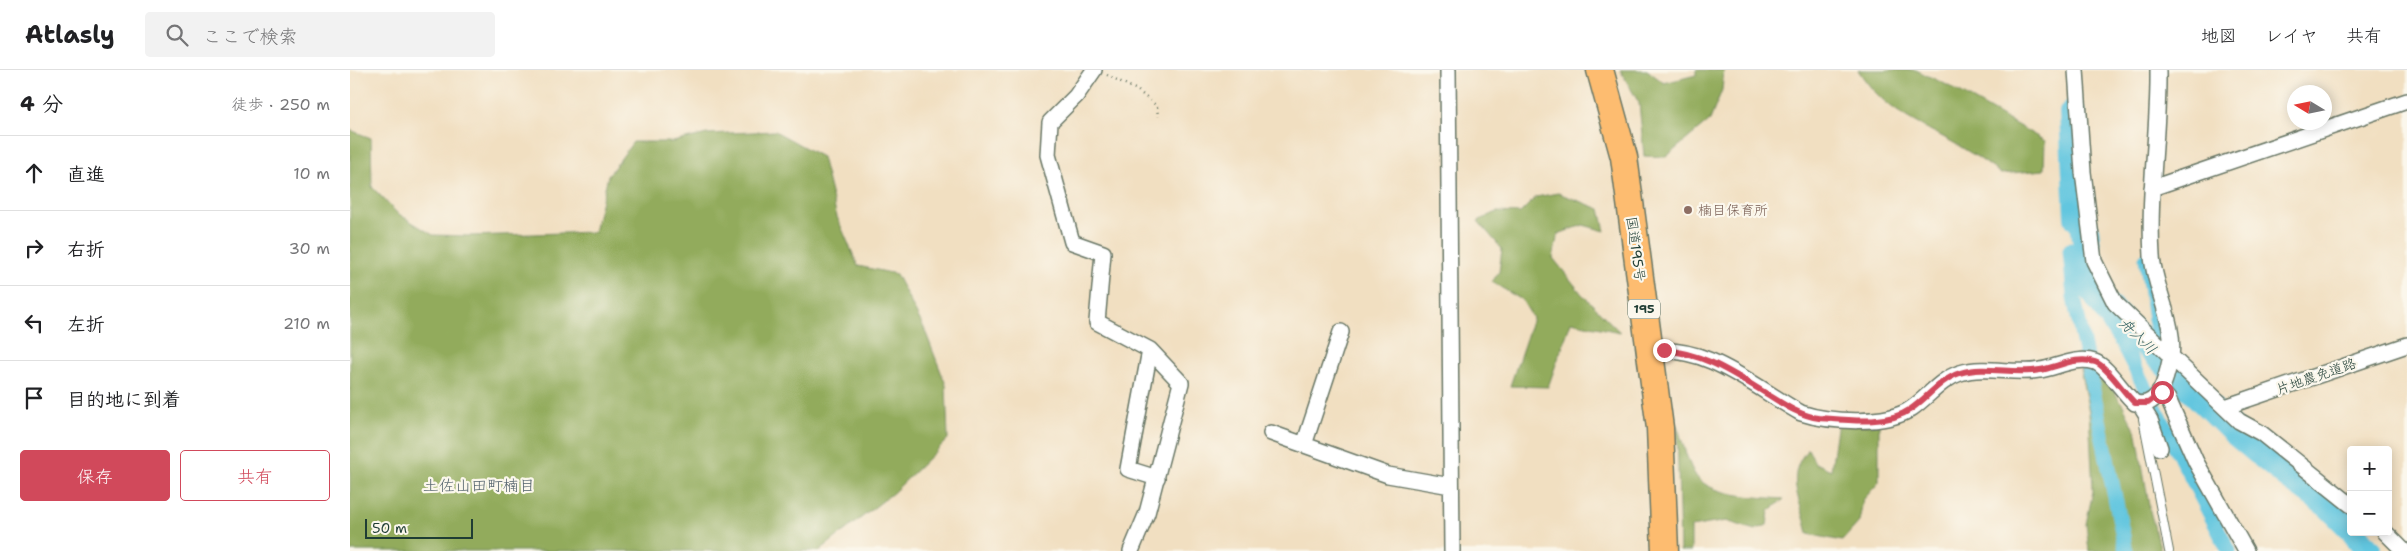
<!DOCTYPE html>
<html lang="ja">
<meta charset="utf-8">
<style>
body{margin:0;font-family:"Shantell Sans","Klee One",sans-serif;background:#f2f2f2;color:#202124}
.controls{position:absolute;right:15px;bottom:15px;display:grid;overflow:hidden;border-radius:5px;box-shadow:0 2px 12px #0003}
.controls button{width:45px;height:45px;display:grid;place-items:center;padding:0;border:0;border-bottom:1px solid #e0e0e0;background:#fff;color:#202124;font:25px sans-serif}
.compass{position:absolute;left:1937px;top:15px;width:45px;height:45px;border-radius:50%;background:#fff;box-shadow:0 2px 12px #0003;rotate:280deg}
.scale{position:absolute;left:15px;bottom:12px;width:108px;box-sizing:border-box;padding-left:5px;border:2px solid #1f3d34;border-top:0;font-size:14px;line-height:18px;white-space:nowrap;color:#1f3d34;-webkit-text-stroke:4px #fbf7ec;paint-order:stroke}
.stop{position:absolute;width:15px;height:15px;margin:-11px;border:4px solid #d1495b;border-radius:50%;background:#fff}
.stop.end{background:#d1495b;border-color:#fff;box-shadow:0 1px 5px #0008}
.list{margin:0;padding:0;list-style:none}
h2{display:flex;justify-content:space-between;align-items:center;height:65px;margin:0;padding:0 20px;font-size:21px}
h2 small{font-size:16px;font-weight:400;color:#757577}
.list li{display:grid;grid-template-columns:32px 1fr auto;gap:15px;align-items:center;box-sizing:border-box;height:75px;padding:0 20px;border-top:1px solid #e0e0e0}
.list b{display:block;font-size:19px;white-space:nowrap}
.list em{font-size:16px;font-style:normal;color:#757577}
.actions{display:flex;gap:10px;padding:15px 20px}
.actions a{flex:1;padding:11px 0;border:1px solid #d1495b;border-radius:5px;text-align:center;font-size:18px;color:#d1495b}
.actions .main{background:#d1495b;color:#fff}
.icon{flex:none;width:28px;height:28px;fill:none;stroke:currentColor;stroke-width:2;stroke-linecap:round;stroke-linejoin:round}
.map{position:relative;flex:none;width:2057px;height:481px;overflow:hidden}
header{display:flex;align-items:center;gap:30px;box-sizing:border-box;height:70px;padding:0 25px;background:#fff;border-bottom:1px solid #e0e0e0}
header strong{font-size:24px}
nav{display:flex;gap:28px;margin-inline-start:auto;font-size:18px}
.search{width:350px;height:45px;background:#f2f2f2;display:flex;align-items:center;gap:12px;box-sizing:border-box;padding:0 18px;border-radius:5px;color:#757577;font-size:19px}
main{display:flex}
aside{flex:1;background:#fff}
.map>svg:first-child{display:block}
.forest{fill:#92ab5c;stroke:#587448}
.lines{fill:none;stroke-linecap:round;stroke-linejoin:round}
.canal{stroke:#62c6df;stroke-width:15}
.river{stroke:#62c6df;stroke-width:26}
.lane-casing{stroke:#687665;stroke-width:10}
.street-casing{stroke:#687665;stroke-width:18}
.highway-casing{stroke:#687665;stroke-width:29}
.path{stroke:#687665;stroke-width:2.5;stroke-dasharray:1 4;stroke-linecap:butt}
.lane{stroke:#fff;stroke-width:8}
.street{stroke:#fff;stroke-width:15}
.highway{stroke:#fdbc6f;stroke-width:26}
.route{stroke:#d1495b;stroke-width:6}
.education-dot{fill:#8d6e63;stroke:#fbf7ec;stroke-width:2}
.labels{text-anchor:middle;stroke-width:4.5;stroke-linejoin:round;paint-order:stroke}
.shield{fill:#fbf7ec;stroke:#61756b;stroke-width:1}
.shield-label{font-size:12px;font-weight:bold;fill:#1f3d34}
.education-label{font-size:14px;fill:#785e54;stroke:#fbf7ec;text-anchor:start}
.street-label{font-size:14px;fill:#1f3d34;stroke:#fbf7ec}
.water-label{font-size:15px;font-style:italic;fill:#305f5f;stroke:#fbf7ec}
.quarter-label{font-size:16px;fill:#54636d;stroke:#fbf7ec}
</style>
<header>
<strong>Atlasly</strong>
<div class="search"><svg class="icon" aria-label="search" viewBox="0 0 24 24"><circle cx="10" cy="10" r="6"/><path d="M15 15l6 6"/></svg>ここで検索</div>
<nav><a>地図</a><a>レイヤ</a><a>共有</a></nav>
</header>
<main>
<aside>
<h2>4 分<small>徒歩 · 250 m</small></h2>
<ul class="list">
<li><svg class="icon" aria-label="ahead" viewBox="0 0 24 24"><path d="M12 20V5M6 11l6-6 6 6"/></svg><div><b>直進</b></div><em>10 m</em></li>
<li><svg class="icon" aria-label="right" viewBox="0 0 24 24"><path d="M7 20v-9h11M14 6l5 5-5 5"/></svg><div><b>右折</b></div><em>30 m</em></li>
<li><svg class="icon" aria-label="left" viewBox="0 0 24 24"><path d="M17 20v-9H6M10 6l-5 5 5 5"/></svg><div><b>左折</b></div><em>210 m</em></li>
<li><svg class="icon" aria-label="arrive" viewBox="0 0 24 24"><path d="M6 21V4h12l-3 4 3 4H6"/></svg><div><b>目的地に到着</b></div></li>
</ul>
<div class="actions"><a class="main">保存</a><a>共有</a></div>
</aside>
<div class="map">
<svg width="2057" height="481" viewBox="0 0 2057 481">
<rect width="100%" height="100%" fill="#fbf7ec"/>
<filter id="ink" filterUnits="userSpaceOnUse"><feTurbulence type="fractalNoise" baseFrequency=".02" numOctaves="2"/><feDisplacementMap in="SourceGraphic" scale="10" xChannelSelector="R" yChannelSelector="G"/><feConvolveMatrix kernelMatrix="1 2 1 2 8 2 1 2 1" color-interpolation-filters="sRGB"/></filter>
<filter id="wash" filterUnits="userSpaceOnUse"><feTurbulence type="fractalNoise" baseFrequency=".0096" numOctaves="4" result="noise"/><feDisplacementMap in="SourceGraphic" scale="20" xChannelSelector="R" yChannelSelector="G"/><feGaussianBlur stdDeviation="1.12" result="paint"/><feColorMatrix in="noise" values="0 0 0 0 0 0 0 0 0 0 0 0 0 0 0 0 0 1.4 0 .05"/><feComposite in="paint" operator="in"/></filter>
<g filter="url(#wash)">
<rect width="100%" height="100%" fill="#f1dfc1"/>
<path class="forest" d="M1270,0H1297L1314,13L1346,5V0H1374L1372,20L1360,50L1316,87L1294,86L1289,33Z
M1508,0H1566L1597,15L1695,71L1694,100L1651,104C1641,97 1630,88 1619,82C1575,54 1538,47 1508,0Z
M0,60L21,68L22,117L47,143L83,165L120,166L244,162L258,106L283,72H323L357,64L425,61L472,87L487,147L508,196L546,204L574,258L596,315L598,369L544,422L469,481H0Z
M1208,123L1250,139L1255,161L1233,155L1208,164L1203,188L1231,223L1270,262L1221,252L1198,317L1160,316L1183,248L1172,230L1142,212L1149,202L1152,179L1128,151L1147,142L1170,143L1186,127Z
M1730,299L1751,302L1773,335L1787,364L1800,441L1811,481H1739L1736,454L1743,421L1739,342Z
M1488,351L1529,354V412L1513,430L1509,452L1492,471L1458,464C1452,431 1433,408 1458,379L1465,393L1481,400Z
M1327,355C1332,370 1336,388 1344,403C1357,427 1410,427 1434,429L1419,441L1417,455L1405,460L1376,451L1341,457V481H1330Z"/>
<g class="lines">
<path class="canal" d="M1727,148L1735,219L1772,273L1879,481
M1720,180L1724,228L1776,481
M1796,189L1811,290"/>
<path class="river" d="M1722,43L1727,148L1736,159L1740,199L1749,228L1883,361L1937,406L1979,436L2001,458
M2004,462L2019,481"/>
</g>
</g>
<g filter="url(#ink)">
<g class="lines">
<defs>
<path id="lane" d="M1793,349L1819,481"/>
<path id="street" d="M744,0L726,26L700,52L698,85L722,172L753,183L747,252L800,280L831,313L797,443L781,481
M1098,0L1102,481
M1726,0L1733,102L1744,191L1765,233L1889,351L1911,363L2001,435
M1802,118L2057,31
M800,280L778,399L807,408
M1300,282C1356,273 1404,317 1451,343C1478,352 1538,356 1562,338C1578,327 1591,309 1610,303C1636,295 1664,305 1690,300C1708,297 1727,286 1745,292C1757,296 1773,323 1785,333C1811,339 1817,305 1821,286C1826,255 1804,217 1802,186C1798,123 1809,62 1808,0
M1812,322L1818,329L1846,392L1896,481
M1790,334L1800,350L1810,378
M1875,337L2057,275
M921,363L1038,405L1101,416
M954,375L991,262
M2035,462L2054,481"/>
<path id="highway" d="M1250,0L1274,87L1310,358L1315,481"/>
</defs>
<use href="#lane" class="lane-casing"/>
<use href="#street" class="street-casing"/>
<use href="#highway" class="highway-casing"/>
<path class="path" d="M757,5L787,20L807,36L808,47"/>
<use href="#lane" class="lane"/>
<use href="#street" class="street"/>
<use href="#highway" class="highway"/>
</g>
</g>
<g class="lines" filter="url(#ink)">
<path class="route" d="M1314,280C1356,284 1382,303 1417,324C1433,334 1450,346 1469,348C1497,350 1537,356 1561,339C1578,327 1591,309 1610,303C1636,295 1663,305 1690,300C1708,297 1726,286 1745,292C1757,296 1774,323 1785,333H1798L1812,322"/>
</g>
<circle class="education-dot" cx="1338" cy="140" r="5"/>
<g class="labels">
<rect class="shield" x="1278" y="229.5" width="32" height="19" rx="4"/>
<g class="shield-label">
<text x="1294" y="243">195</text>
</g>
<g class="education-label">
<text x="1348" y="145">楠目保育所</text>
</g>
<g class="street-label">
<text transform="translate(1286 179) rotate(82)" y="5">国道195号</text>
<text transform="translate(1966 306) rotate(-19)" y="5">片地農免道路</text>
</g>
<g class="water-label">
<text transform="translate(1788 266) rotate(45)" y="5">舟入川</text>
</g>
<g class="quarter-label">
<text x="129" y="421">土佐山田町楠目</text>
</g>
</g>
</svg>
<div class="controls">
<button>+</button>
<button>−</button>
</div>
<svg class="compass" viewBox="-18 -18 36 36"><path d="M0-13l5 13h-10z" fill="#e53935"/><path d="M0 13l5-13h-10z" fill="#757577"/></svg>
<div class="scale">50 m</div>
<div class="stop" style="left:1812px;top:322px"></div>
<div class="stop end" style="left:1314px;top:280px"></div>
</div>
</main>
